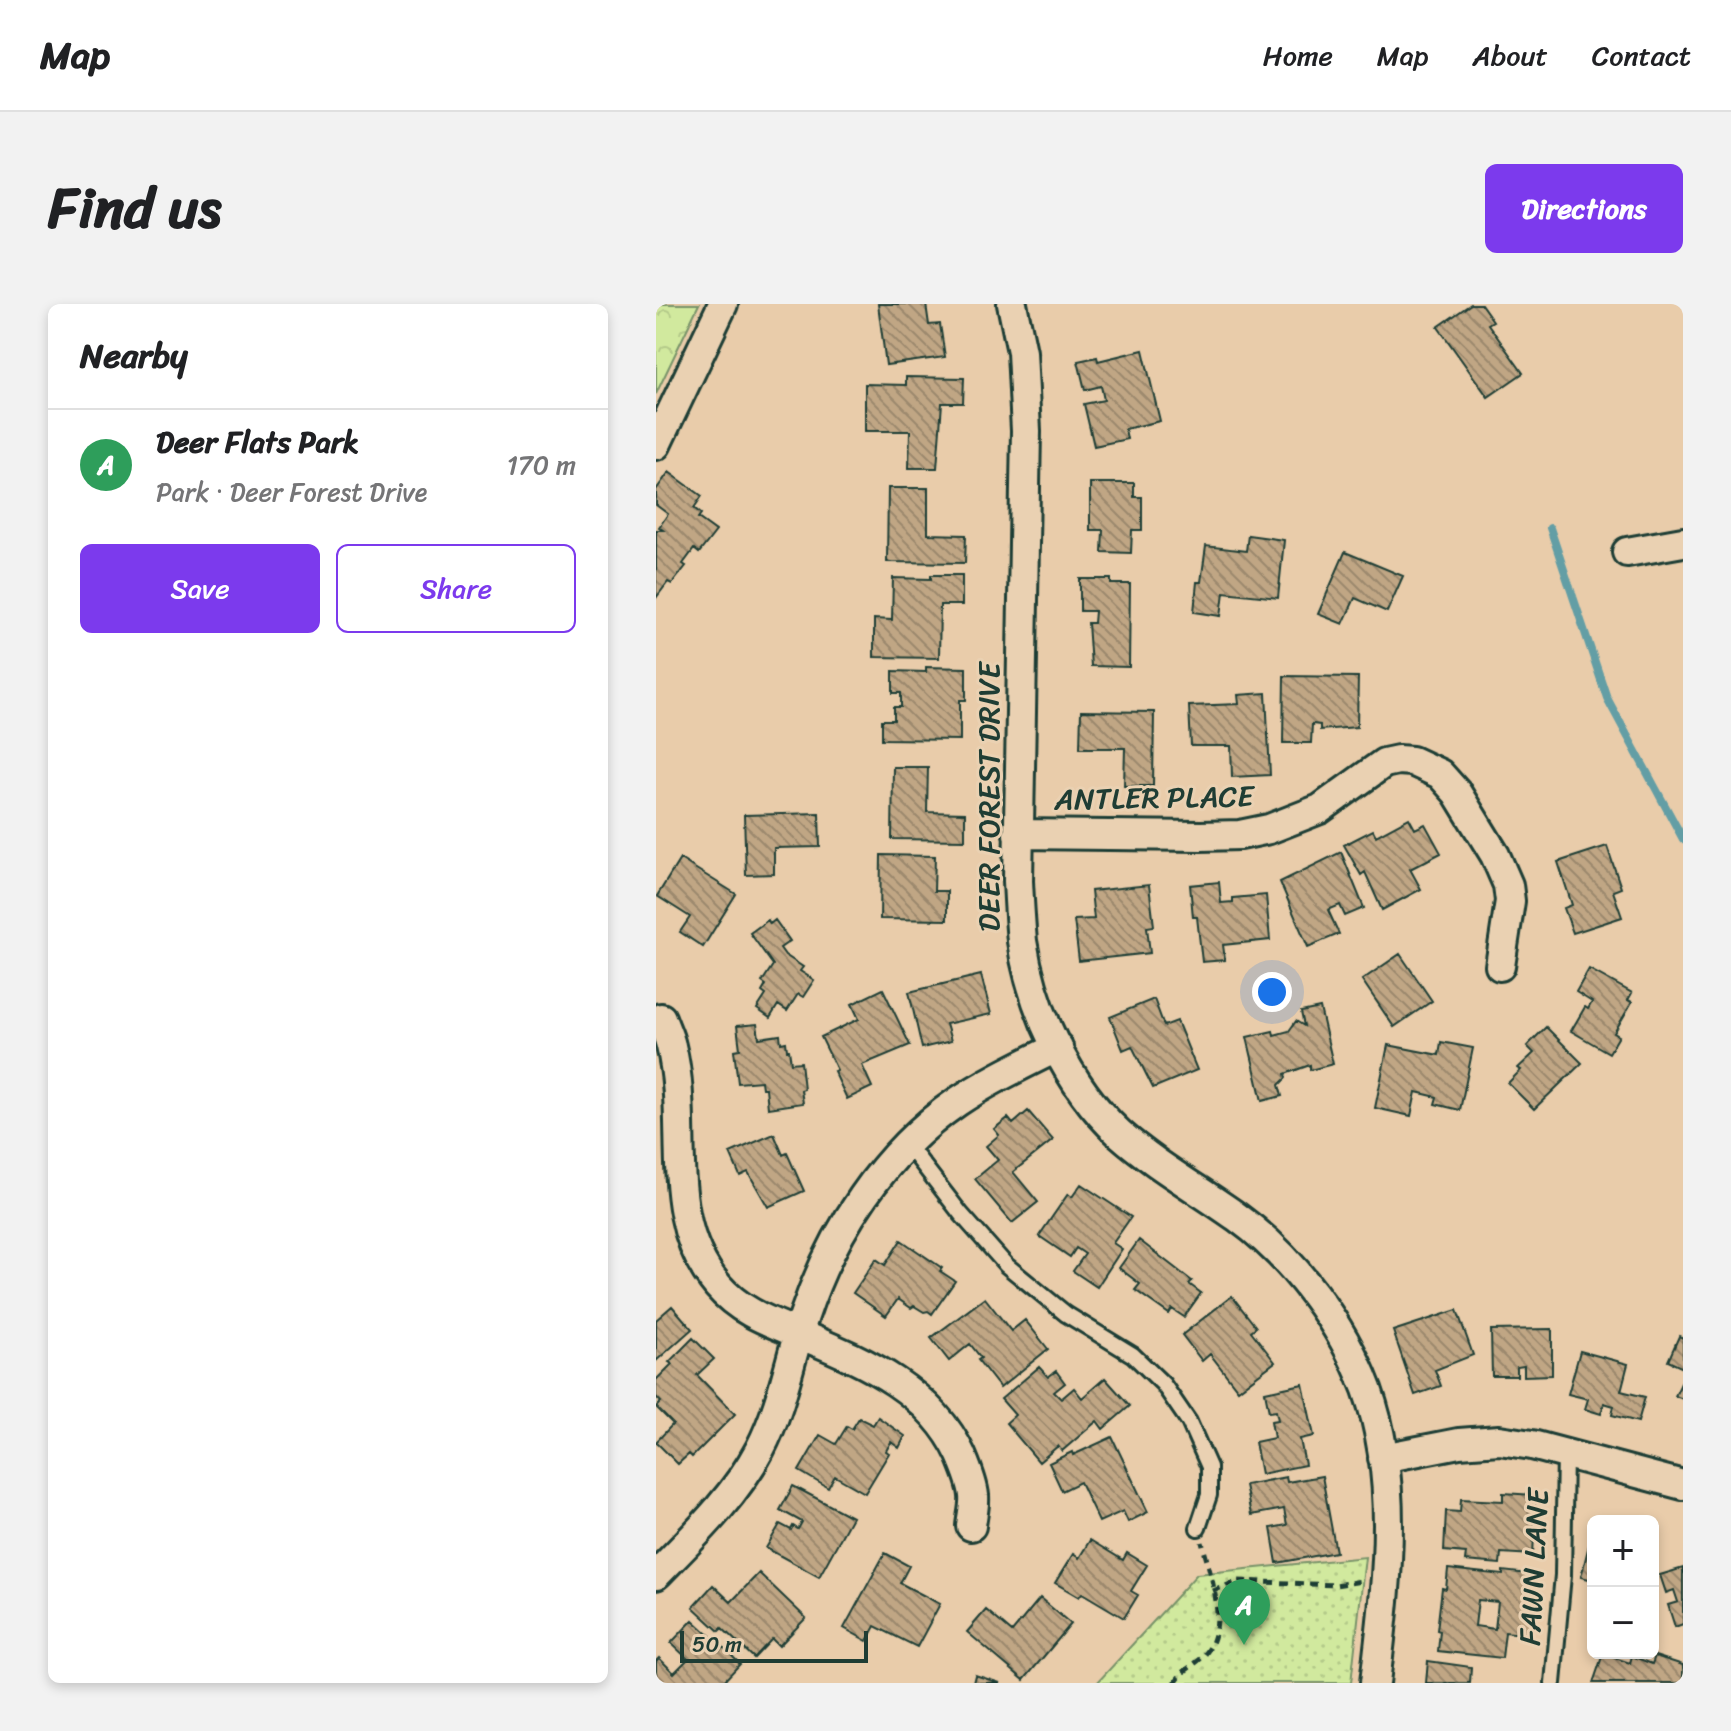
<!DOCTYPE html>
<meta charset="utf-8">
<style>
body{margin:0;font-family:Sriracha,sans-serif;background:#f2f2f2;color:#202124}
.controls{position:absolute;right:24px;bottom:24px;display:grid;overflow:hidden;border-radius:12px;box-shadow:0 4px 12px #0003}
.controls button{width:72px;height:72px;display:grid;place-items:center;padding:0;border:0;border-bottom:2px solid #e0e0e0;background:#fff;color:#202124;font:40px sans-serif}
.scale{position:absolute;left:24px;bottom:20px;width:188px;box-sizing:border-box;padding-left:8px;border:4px solid #1f3d34;border-top:0;font-size:22px;line-height:28px;white-space:nowrap;color:#1f3d34;-webkit-text-stroke:6px #ead1b2;paint-order:stroke}
.you{position:absolute;left:616px;top:688px;width:28px;height:28px;margin:-20px;border:6px solid #fff;border-radius:50%;background:#1a73e8;box-shadow:0 0 0 12px #1a73e833}
.badge{display:grid;place-items:center;width:52px;height:52px;border-radius:50%;background:#7c3aed;color:#fff;font-size:26px;font-weight:700}
.pin{position:absolute;translate:-50% -66px;filter:drop-shadow(0 2px 4px #0008)}
.pin::after{content:'';position:absolute;top:42px;width:28px;height:24px;background:inherit;clip-path:polygon(0 0,100% 0,50% 100%)}
.list{margin:0;padding:0;list-style:none}
h2{display:flex;justify-content:space-between;align-items:center;height:104px;margin:0;padding:0 32px;font-size:34px}
h2 small{font-size:26px;font-weight:400;color:#757577}
.list li{display:grid;grid-template-columns:52px 1fr auto;gap:24px;align-items:center;box-sizing:border-box;height:112px;padding:0 32px;border-top:2px solid #e0e0e0}
.list b{display:block;font-size:30px;white-space:nowrap}
.list p{margin:0;font-size:26px;white-space:nowrap;color:#757577}
.list em{font-size:26px;font-style:normal;color:#757577}
.actions{display:flex;gap:16px;padding:24px 32px}
.actions a{flex:1;padding:18px 0;border:2px solid #7c3aed;border-radius:12px;text-align:center;font-size:28px;color:#7c3aed}
.actions .main{background:#7c3aed;color:#fff}
.map{position:relative;flex:none;width:1027px;height:1379px;overflow:hidden;border-radius:12px}
header{display:flex;align-items:center;gap:48px;box-sizing:border-box;height:112px;padding:0 40px;background:#fff;border-bottom:2px solid #e0e0e0}
header strong{font-size:38px}
nav{display:flex;gap:44px;margin-inline-start:auto;font-size:28px}
.intro{display:flex;align-items:center;justify-content:space-between;box-sizing:border-box;height:192px;padding:0 48px}
h1{margin:0;font-size:56px}
.button{padding:20px 36px;border-radius:12px;background:#7c3aed;color:#fff;font-size:28px;font-weight:700}
main{display:flex;gap:48px;padding:0 48px}
aside{flex:1;background:#fff;border-radius:12px;box-shadow:0 4px 12px #0003}
.map>svg:first-child{display:block}
.green{fill:url(#green-dots);stroke:#789369;stroke-width:2}
.forest{fill:url(#forest-crowns);stroke:#789369;stroke-width:2}
.lines{fill:none;stroke-linecap:round;stroke-linejoin:round}
.stream{stroke:#639ea5;stroke-width:8}
.building{fill:url(#building-back-hatch);stroke:#1f3d34;stroke-width:2;fill-rule:evenodd}
.lane-casing{stroke:#1f3d34;stroke-width:20}
.street-casing{stroke:#1f3d34;stroke-width:34}
.path{stroke:#1f3d34;stroke-width:5;stroke-dasharray:8 6;stroke-linecap:butt}
.lane{stroke:#ead1b2;stroke-width:14}
.street{stroke:#ead1b2;stroke-width:28}
.labels{text-anchor:middle;stroke-width:6;stroke-linejoin:round;paint-order:stroke}
.street-label{font-size:30px;fill:#1f3d34;stroke:#ead1b2}
</style>
<header>
<strong>Map</strong>
<nav><a>Home</a><a>Map</a><a>About</a><a>Contact</a></nav>
</header>
<div class="intro"><h1>Find us</h1><a class="button">Directions</a></div>
<main>
<aside>
<h2>Nearby<small></small></h2>
<ul class="list">
<li><span class="badge" style="background:#2e9e5b">A</span><div><b>Deer Flats Park</b><p>Park · Deer Forest Drive</p></div><em>170 m</em></li>
</ul>
<div class="actions"><a class="main">Save</a><a>Share</a></div>
</aside>
<div class="map">
<svg width="1027" height="1379" viewBox="0 0 1027 1379">
<defs>
<pattern id="green-dots" width="8" height="8" patternUnits="userSpaceOnUse" patternTransform="scale(2)"><rect width="8" height="8" fill="#d1e99e"/><path d="M2 2h.1M6 6h.1" fill="none" stroke="#b3c989" stroke-width="1.8" stroke-linecap="round"/></pattern>
<pattern id="forest-crowns" width="20" height="18" patternUnits="userSpaceOnUse" patternTransform="scale(2)"><rect width="20" height="18" fill="#d1e99e"/><path d="M2 6a3 3 0 1 1 6 0M12 15a3 3 0 1 1 6 0" fill="none" stroke="#b3c989"/></pattern>
<pattern id="building-back-hatch" width="6" height="6" patternUnits="userSpaceOnUse" patternTransform="scale(2)"><rect width="6" height="6" fill="#c0a684"/><path d="M-1 5l2 2M0 0l6 6M5-1l2 2" fill="none" stroke="#9b886d"/></pattern>
</defs>
<rect width="100%" height="100%" fill="#e9ccaa"/>
<filter id="ink" filterUnits="userSpaceOnUse"><feTurbulence type="fractalNoise" baseFrequency=".0125" numOctaves="2"/><feDisplacementMap in="SourceGraphic" scale="16" xChannelSelector="R" yChannelSelector="G"/><feConvolveMatrix kernelMatrix="1 2 1 2 8 2 1 2 1" color-interpolation-filters="sRGB"/></filter>
<g filter="url(#ink)">
<path class="green" d="M709,1253L695,1379H441L541,1270Z"/>
<path class="forest" d="M0,0H43L0,90Z"/>
<g class="lines">
<path class="stream" d="M894,224L951,394L1027,535"/>
</g>
<path class="building" d="M222,0H270L273,21L284,20L289,53L230,61Z
M815,0H825L837,17L832,20L867,69L832,93L782,23Z
M487,46L504,117L469,125L471,135L438,142L428,100L448,96L445,82L429,86L422,57L441,53L442,57Z
M250,73L308,74L307,99H286L281,164H253L254,127H209V80L250,81Z
M13,168L46,192L38,204L45,210L42,214L60,227L43,249L38,245L27,260L30,262L16,280L12,278L0,294V226H7L3,223L12,210L0,201V186Z
M434,179H478V193H486V226H476L475,249L446,248L447,226H434Z
M232,184H272V230L310,231L309,259L231,258Z
M592,231L628,236L622,294L568,288L565,312L538,308L541,278H545L550,242L590,247Z
M689,248L747,272L731,308L699,294L687,320L662,310Z
M275,271H306V301H284L283,354L218,353V315L236,316L237,274L275,275Z
M424,275H455V280H474L473,363L435,362L432,319H438L439,307H424Z
M270,363L310,364V396H304V436L226,435V416H238V403H245V389H237V367L270,368Z
M628,372L702,373L701,423L664,426V421L656,420L655,439H627Z
M610,389L614,471L576,473L575,442H535L533,402L583,400L582,391Z
M425,407L498,408L497,482H468L469,444H424Z
M237,463H272L271,508L309,509V536L236,535Z
M163,509L164,543L118,544V570L90,571L88,511Z
M753,514L759,525L769,520L785,549L754,565L765,585L726,606L709,568L705,571L688,541L717,526L720,532Z
M951,542L965,584L957,587L966,613L917,629L908,604L916,601L902,558Z
M685,548L708,604L689,612L684,601L672,606L683,630L652,643L624,578Z
M225,551L279,552L278,587H291V616L224,615Z
M24,555L80,590L47,643L24,628L34,613L1,592Z
M563,578L565,599L577,598V594L610,591L614,636L567,641L569,656L546,658L541,613H537L534,581Z
M493,581L498,622L491,623L494,649L423,657L418,616L438,615L435,587Z
M112,616L114,620L119,616L134,637L124,644L129,651L147,663L144,667L158,676L147,693L142,690L131,707L122,701L114,714L101,705L110,691L106,688L110,681L106,678L117,661L94,629Z
M744,650L776,697L738,723L706,676Z
M933,665L976,689L972,696L976,698L958,729L963,732L953,749L915,727L929,703L932,705L936,698L920,688Z
M325,671L335,710L290,720L295,737L266,744L253,688Z
M227,685L254,741L206,761L216,783L191,795L178,767L181,766L165,733L203,715L196,700Z
M498,695L508,722L521,717L541,766L497,784L476,742L467,746L454,713Z
M664,704L677,760L654,766V761L629,770L630,774L623,781L626,792L606,797L591,733L617,727L618,731L633,727L640,717L648,722L645,708Z
M101,720L103,734L124,731L125,739L130,738L131,746H133L135,759L145,758L148,785L145,786L147,799L112,804L110,784H106L105,777L82,779L78,746L84,745L81,722Z
M890,723L926,759L878,805L852,779L865,766L862,764L878,749L871,742Z
M785,738L817,744L804,806L779,800L781,793L760,788L755,812L719,804L732,741L783,751Z
M372,807L397,836L357,868L382,898L356,919L319,875L342,856L330,842L343,831L338,825L352,814L357,820Z
M118,830L127,851L131,849L148,887L112,903L92,868L84,872L74,849Z
M425,880L475,913L457,939L466,945L441,983L417,967L429,950L420,944L414,953L383,932L412,890L416,893Z
M245,936L286,964L284,967L299,977L276,1010L272,1007L268,1008L258,1002L255,1004L242,995L230,1012L197,989L220,955L229,961Z
M483,936L536,977L533,980L545,989L528,1013L516,1005L513,1010L479,986L484,980L463,964Z
M576,992L600,1023L595,1027L619,1058L582,1086L554,1050L546,1057L526,1031Z
M329,994L355,1027L369,1016L392,1045L344,1084L322,1056L325,1054L314,1040L293,1057L275,1034Z
M16,1002L36,1025L0,1057V1016Z
M801,1006L817,1051L779,1066L785,1082L759,1091L737,1027Z
M896,1025V1071L868,1072V1062L861,1063V1072H836L835,1026Z
M1023,1032L1027,1034V1064L1012,1057Z
M37,1034L58,1055L41,1071L79,1110L36,1153L33,1150L22,1160L0,1138L17,1120L0,1103L5,1098L0,1093V1076L16,1060L13,1058Z
M924,1047L972,1060L965,1087L989,1093L982,1118L956,1111L958,1102L948,1099L945,1110L929,1105L932,1095L912,1090Z
M383,1063L392,1073L400,1067L409,1079L398,1088L405,1095L418,1084L426,1094L449,1074L474,1102L447,1125L441,1117L406,1147L402,1142L383,1158L350,1119L359,1111L345,1095Z
M1027,1075V1095L1019,1092Z
M647,1080L658,1132L644,1135L649,1161L605,1170L599,1138L618,1134L615,1117L622,1116L620,1107L613,1108L609,1088Z
M222,1113L249,1132L243,1144L235,1138L230,1147L233,1149L209,1189L179,1172L172,1184L143,1167L164,1131L180,1140L191,1122L196,1125L203,1114L217,1121Z
M456,1133L492,1208L472,1218L467,1207L443,1218L424,1178L406,1187L393,1159L416,1148L417,1151Z
M666,1172L680,1248L621,1259L615,1224L631,1221L628,1205L595,1211L589,1181L630,1173L631,1178Z
M137,1182L196,1213L163,1273L110,1244L124,1220L135,1226L137,1222L142,1225L146,1218L124,1206Z
M847,1189L880,1191L877,1251L845,1249L844,1260L809,1257L810,1249L788,1247L790,1207L804,1208L805,1195L847,1197Z
M937,1225V1276L925,1273Z
M434,1236L467,1256L471,1249L491,1261L475,1287L482,1291L468,1314L426,1289L423,1293L399,1279L417,1250L423,1254Z
M229,1249L253,1262L244,1279L284,1300L261,1343L219,1322L211,1337L188,1324Z
M1027,1264V1320L1019,1323L1012,1301L1022,1298L1018,1286L1010,1289L1004,1271Z
M792,1265L847,1271V1267L881,1271L875,1331L849,1328L846,1354L782,1347L784,1327L781,1326L786,1284L790,1285ZM822,1296L842,1298L839,1325L819,1322Z
M103,1269L150,1314L123,1342L116,1335L98,1354L66,1324L63,1327L37,1303L57,1281L75,1298Z
M384,1294L415,1320L368,1376L311,1328L330,1306L356,1328Z
M37,1316L62,1339L59,1342L63,1347L67,1343L84,1360L66,1379H0V1357L3,1354L18,1369L32,1355L15,1339Z
M947,1350L974,1359L976,1352L996,1360L999,1352L1027,1361V1379H937Z
M772,1357L815,1363L814,1379H770Z
M319,1371L344,1379H317Z"/>
<g class="lines">
<defs>
<path id="lane" d="M251,840L305,910L350,961L410,1010L477,1051L507,1080L533,1118L553,1163V1191L542,1224
M897,1379L907,1271L909,1150"/>
<path id="street" d="M356,0L366,48L370,127L362,577C363,597 364,617 366,637C376,705 412,782 463,829C499,861 542,885 581,913C638,954 686,1020 711,1085C745,1180 730,1282 719,1379
M0,141L67,0
M971,248L1027,238
M362,530L545,532L584,531L613,525L664,505L728,459L742,456L756,457L784,470L801,489L839,551L852,581L854,597L844,662
M5,714C8,723 13,732 15,742C35,822 4,913 62,982C86,1010 118,1019 150,1033C212,1059 275,1087 305,1151C310,1163 317,1179 318,1192C319,1201 316,1212 315,1222
M727,1154L803,1139L843,1136L876,1141L1027,1181
M0,1271C38,1232 78,1194 104,1145C126,1103 133,1057 148,1012C176,928 227,849 301,798C332,777 368,760 402,743"/>
</defs>
<use href="#lane" class="lane-casing"/>
<use href="#street" class="street-casing"/>
<path class="path" d="M557,1287L582,1277L679,1281L706,1277
M519,1379C526,1365 541,1361 550,1349C573,1320 554,1270 546,1238"/>
<use href="#lane" class="lane"/>
<use href="#street" class="street"/>
</g>
</g>
<g class="labels">
<g class="street-label">
<text transform="translate(333 493) rotate(-90)" y="10">DEER FOREST DRIVE</text>
<text transform="translate(498 494) rotate(-1)" y="10">ANTLER PLACE</text>
<text transform="translate(878 1263) rotate(-87)" y="10">FAWN LANE</text>
</g>
</g>
</svg>
<div class="controls">
<button>+</button>
<button>−</button>
</div>
<div class="scale">50 m</div>
<div class="you"></div>
<div class="pin badge" style="left:588px;top:1341px;background:#2e9e5b">A</div>
</div>
</main>
